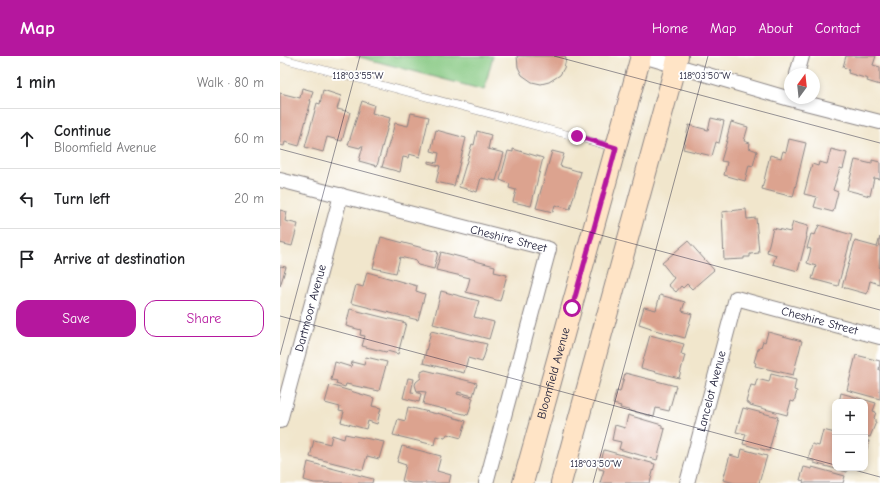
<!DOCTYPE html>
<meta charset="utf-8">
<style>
body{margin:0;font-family:"Comic Neue",sans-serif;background:#f6f6f6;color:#202124}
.controls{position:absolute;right:12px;bottom:12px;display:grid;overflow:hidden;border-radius:8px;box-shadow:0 2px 6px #0003}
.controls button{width:36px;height:36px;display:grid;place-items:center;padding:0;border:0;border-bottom:1px solid #e0e0e0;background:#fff;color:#202124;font:20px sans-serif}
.compass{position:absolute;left:504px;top:12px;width:36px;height:36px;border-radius:50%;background:#fff;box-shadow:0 2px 6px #0003;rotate:15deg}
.stop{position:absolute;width:12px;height:12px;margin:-9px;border:3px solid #b5179e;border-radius:50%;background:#fff}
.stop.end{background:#b5179e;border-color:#fff;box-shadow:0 1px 4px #0008}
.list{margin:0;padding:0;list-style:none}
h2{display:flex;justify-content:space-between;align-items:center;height:52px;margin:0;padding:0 16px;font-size:17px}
h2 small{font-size:13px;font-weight:400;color:#757577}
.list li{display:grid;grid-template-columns:26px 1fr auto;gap:12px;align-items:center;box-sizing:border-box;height:60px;padding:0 16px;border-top:1px solid #e0e0e0}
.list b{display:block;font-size:15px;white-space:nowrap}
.list p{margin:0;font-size:13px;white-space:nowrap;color:#757577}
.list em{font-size:13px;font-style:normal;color:#757577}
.actions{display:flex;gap:8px;padding:12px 16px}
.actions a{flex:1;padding:9px 0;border:1px solid #b5179e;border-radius:12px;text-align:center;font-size:14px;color:#b5179e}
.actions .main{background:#b5179e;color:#fff}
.icon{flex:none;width:22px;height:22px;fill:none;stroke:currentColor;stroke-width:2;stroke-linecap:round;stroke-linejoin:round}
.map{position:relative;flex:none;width:600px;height:427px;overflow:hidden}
header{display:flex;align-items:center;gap:24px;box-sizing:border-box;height:56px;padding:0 20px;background:#b5179e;color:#fff}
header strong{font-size:19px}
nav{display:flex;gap:22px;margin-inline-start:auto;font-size:14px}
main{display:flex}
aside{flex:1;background:#fff}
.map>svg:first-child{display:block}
.green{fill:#84c780;stroke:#53745e}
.building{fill:#dca38f}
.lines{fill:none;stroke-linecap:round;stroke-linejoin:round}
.lane-casing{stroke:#8a8484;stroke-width:8}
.street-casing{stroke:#8a8484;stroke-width:16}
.secondary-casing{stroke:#8a8484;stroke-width:22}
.lane{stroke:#fff;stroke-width:7}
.street{stroke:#fff;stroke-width:14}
.secondary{stroke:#ffe4c6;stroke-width:20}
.route{stroke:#b5179e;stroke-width:5}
.ticks{fill:none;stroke:#22223b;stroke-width:1;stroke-opacity:0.45}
.labels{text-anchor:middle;stroke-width:3.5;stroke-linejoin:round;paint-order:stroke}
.street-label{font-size:12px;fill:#22223b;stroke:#fff}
.ticks-label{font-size:10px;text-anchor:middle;fill:#22223b;stroke:#fff;stroke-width:3.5;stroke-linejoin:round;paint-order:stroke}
</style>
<header>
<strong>Map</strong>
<nav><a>Home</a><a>Map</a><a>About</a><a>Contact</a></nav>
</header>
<main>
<aside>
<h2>1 min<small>Walk · 80 m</small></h2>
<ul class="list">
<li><svg class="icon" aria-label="ahead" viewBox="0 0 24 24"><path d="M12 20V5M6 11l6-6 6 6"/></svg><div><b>Continue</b><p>Bloomfield Avenue</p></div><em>60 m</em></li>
<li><svg class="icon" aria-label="left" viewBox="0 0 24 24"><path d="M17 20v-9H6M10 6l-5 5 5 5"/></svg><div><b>Turn left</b></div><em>20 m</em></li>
<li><svg class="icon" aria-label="arrive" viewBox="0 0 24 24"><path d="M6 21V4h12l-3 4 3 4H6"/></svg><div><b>Arrive at destination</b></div></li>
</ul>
<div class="actions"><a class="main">Save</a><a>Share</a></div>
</aside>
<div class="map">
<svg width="600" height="427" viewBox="0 0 600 427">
<rect width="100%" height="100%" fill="#fff"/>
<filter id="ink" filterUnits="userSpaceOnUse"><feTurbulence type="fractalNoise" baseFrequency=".025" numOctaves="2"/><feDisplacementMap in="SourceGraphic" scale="8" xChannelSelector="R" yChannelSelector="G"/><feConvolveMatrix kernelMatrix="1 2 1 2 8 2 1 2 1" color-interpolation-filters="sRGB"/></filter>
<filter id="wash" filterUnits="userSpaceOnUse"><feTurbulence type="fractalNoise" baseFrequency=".012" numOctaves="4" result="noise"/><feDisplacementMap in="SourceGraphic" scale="16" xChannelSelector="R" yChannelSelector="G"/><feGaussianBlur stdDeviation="0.9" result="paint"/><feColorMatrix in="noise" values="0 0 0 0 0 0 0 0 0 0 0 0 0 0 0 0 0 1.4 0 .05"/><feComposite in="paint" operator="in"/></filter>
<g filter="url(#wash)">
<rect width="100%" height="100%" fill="#f1e6cc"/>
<path class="green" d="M76,0H213L204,34Z"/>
<g id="blocks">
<path class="building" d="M237,0H285L286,3L284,12L280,19L269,26L261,28L252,26L242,19L238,11Z
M566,0H596L593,9L600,11V29L587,25L588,23L568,17L569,13L563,11Z
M22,32L33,35L30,45H31L19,90L5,86L4,90L0,89V37L20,42Z
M43,34L61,40L57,53L70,56L62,85L47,81L43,96L25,91L37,47L40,48Z
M82,45L94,49L92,57L110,62L97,110L79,105L83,90H81L80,92L68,89Z
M131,57L149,61L140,101L129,98L128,102L123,101L120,116L102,111L115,67L128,70Z
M431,62L444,65L439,87L436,86L432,100L403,93L409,69L428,74Z
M451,66L468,71L464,85L470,87L469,92L477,95L473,110L469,109L465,125L444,119L447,106L441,105L448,81H447Z
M156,74L186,82L174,130L156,126L160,110L148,107V105L157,107L159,97L151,95Z
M197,75L211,79L208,93L224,97L216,125L201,122L197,136L179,131L192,88L194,89Z
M509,83L526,87L513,141L482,133L490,99L501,102L503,95L506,96Z
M233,93L263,102L251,150L233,146L236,134L229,132L230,128L220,124L228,95L233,96Z
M551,93L567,97L563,113L560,112L553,134L558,136L553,156L534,151L537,141L524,138L532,108L538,110L539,106L547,108Z
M272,95L284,98L280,110L301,116L290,153L275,149L273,156L256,152Z
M575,104L592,108V104L600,106V123L594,122L590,140L567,134Z
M466,153L467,163L476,162L479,197L470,198V201H464V203L444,204L442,156Z
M0,154L7,156L5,165L18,168L12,190L0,187Z
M513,166L528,170L526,181H527L518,215L493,208L496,199L487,196L493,172L510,176Z
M539,169L572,179L558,230L532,223L536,210L527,207L531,193L527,192L531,178L535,179Z
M101,181L158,196L154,213L138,209L136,207L137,205L120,201L116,217L93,212Z
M600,181L599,228L590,225L587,238L562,231L575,185L597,191Z
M408,185L434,214L412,233L407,228L403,232L401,230L396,236L388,229L394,222L382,207Z
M161,196L215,210L214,216L227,219L220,245L186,236L190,222L156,214Z
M0,210L6,211L0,230Z
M87,216L137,230L136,235L145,238L138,264L71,247L76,229L83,231Z
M161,235L199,245L194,261L214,266L209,283L153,268Z
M380,239L405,246L402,255L412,258L405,282L371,273V272L359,268L364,251L376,254Z
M70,253L126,267L118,298L107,295L106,296L82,290L85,280L80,279L81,274L66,270Z
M151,275L207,288L205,294H206L202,306L188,302L184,317L143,307Z
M488,276L522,285L513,319L475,310L476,307L474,306L478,293H479L480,290L481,291L483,285L485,286Z
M370,279L404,288L401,298L405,299L399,322L361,312Z
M576,299L600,305L599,314H600V343L567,334Z
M86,301L107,306L99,335L66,328L65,331L56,328L57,325L51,324L55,306L71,311L72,306L84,309Z
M145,314L197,327L193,340L178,336L177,338L193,342L188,359L143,348L146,336L137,335L135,329L136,326L141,322V316Z
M345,317L396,330L389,355L376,352L374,361L340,352L341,350L333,348L336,335L340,336Z
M491,318L516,324L514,334L517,335L514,346L511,345L507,359L470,349V348L466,346L471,329L475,330L477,323L489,326Z
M128,322L134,323L131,336L140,337V338H141L139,346L123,342Z
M50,329L94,342L92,350L101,352L97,368L88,365L86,373L61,366L64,356L59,355L60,351L45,347Z
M561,337L596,347L593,355L596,356L594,362L595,363V366H596L590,381L585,380V346H559Z
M128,351L157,358V357L186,365L181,382L167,378L165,382L156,380L154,389L113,379L118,363L125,365Z
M463,352L498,361L489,395L463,388L466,378L456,376Z
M348,359L382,369V372L385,373L377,404L339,393L341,386L332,384L335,369L345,372Z
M543,374L555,377V412H568L567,416L534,407V405L528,404L532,388L539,390Z
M65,378L104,386L99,403L87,400L83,414L30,401L34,384L50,388L52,379L64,383Z
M585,384L589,385L585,400Z
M122,390L161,400L157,415L171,419L169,427H131L122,425L126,409L117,406Z
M462,393L487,400L479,427H455L443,424L450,399L460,402Z
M324,394L375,408L370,427H320L324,414L319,413Z
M28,406L93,423L92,427H34L24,424Z
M524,411L532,413V411L565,420L563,427H523L524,425L520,424Z"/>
</g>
</g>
<g filter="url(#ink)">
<use href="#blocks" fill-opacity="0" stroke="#8a8484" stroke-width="1"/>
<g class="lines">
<defs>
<path id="lane" d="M0,2L297,81L334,92"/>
<g id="street">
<path d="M363,0L510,43L600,66"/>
<path d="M517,18L522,0"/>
<path id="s1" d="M0,124L269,193L206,427"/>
<path id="s2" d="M0,365L61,139"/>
<path id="s3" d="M407,427L456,242L600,281"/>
</g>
<g id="secondary">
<path id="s4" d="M243,427L361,0"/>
<path d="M281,427L398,0"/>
</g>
</defs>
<use href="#lane" class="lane-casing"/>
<use href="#street" class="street-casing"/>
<use href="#secondary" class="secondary-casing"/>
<use href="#lane" class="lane"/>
<use href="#street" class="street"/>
<use href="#secondary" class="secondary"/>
</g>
</g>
<g class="lines" filter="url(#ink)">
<path class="route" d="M292,252L336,92L297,80"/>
</g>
<path class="ticks" d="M274,0L600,87M0,93L600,254M0,260L555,409M0,299L80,0M567,412L600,421M313,427L428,0"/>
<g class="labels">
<g class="street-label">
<text dy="4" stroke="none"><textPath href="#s1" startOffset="236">Cheshire Street</textPath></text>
<text dy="4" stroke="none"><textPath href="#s2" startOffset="117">Dartmoor Avenue</textPath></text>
<text dy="4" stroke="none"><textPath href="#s3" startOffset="278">Cheshire Street</textPath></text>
<text dy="4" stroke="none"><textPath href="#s4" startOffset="114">Bloomfield Avenue</textPath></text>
<text dy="4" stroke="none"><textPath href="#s3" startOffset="95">Lancelot Avenue</textPath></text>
</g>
</g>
<g class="ticks-label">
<text x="78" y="23">118°03'55"W</text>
<text x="425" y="23">118°03'50"W</text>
<text x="316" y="411">118°03'50"W</text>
</g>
</svg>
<div class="controls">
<button>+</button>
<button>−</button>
</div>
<svg class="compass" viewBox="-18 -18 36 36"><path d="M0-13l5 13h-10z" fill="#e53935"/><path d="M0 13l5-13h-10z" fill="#757577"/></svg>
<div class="stop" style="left:292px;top:252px"></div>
<div class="stop end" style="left:297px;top:80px"></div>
</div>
</main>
